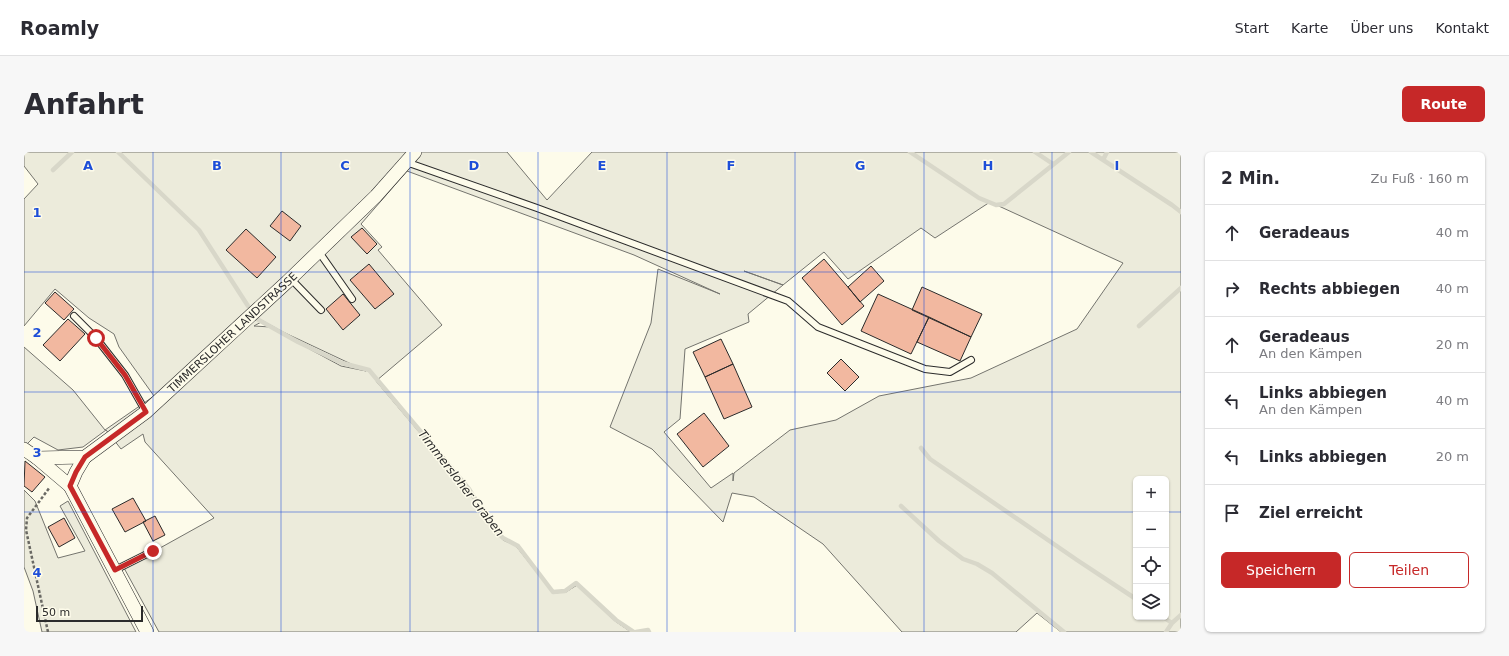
<!DOCTYPE html>
<html lang="de">
<meta charset="utf-8">
<style>
body{margin:0;font-family:"DejaVu Sans",sans-serif;background:#f7f7f7;color:#2b2b33}
.controls{position:absolute;right:12px;bottom:12px;display:grid;overflow:hidden;border-radius:6px;box-shadow:0 1px 3px #0004}
.controls button{width:36px;height:36px;display:grid;place-items:center;padding:0;border:0;border-bottom:1px solid #e1e1e2;background:#fff;color:#2b2b33;font:20px sans-serif}
.scale{position:absolute;left:12px;bottom:10px;width:107px;box-sizing:border-box;padding-left:4px;border:2px solid #2b2b2b;border-top:0;font-size:11px;line-height:14px;white-space:nowrap;color:#2b2b2b;-webkit-text-stroke:3px #fdfbea;paint-order:stroke}
.stop{position:absolute;width:12px;height:12px;margin:-9px;border:3px solid #c62828;border-radius:50%;background:#fff}
.stop.end{background:#c62828;border-color:#fff;box-shadow:0 1px 4px #0008}
.list{margin:0;padding:0;list-style:none}
h2{display:flex;justify-content:space-between;align-items:center;height:52px;margin:0;padding:0 16px;font-size:17px}
h2 small{font-size:13px;font-weight:400;color:#7c7c81}
.list li{display:grid;grid-template-columns:26px 1fr auto;gap:12px;align-items:center;box-sizing:border-box;height:56px;padding:0 16px;border-top:1px solid #e1e1e2}
.list b{display:block;font-size:15px;white-space:nowrap}
.list p{margin:0;font-size:13px;white-space:nowrap;color:#7c7c81}
.list em{font-size:13px;font-style:normal;color:#7c7c81}
.actions{display:flex;gap:8px;padding:12px 16px}
.actions a{flex:1;padding:9px 0;border:1px solid #c62828;border-radius:6px;text-align:center;font-size:14px;color:#c62828}
.actions .main{background:#c62828;color:#fff}
.icon{flex:none;width:22px;height:22px;fill:none;stroke:currentColor;stroke-width:2;stroke-linecap:round;stroke-linejoin:round}
.map{position:relative;flex:none;width:1157px;height:480px;overflow:hidden;border-radius:6px}
header{display:flex;align-items:center;gap:24px;box-sizing:border-box;height:56px;padding:0 20px;background:#fff;border-bottom:1px solid #e1e1e2}
header strong{font-size:19px}
nav{display:flex;gap:22px;margin-inline-start:auto;font-size:14px}
.intro{display:flex;align-items:center;justify-content:space-between;box-sizing:border-box;height:96px;padding:0 24px}
h1{margin:0;font-size:28px}
.button{padding:10px 18px;border-radius:6px;background:#c62828;color:#fff;font-size:14px;font-weight:700}
main{display:flex;gap:24px;padding:0 24px}
aside{flex:1;background:#fff;border-radius:6px;box-shadow:0 1px 3px #0004}
.map>svg:first-child{display:block}
.green{fill:#ecebdb;stroke:#74746e;fill-rule:evenodd}
.lines{fill:none;stroke-linecap:round;stroke-linejoin:round}
.stream{stroke:#d8d7c9;stroke-width:4.5}
.building{fill:#f2b8a0;stroke:#2b2b2b}
.service-casing{stroke:#2b2b2b;stroke-width:8}
.minor-casing{stroke:#2b2b2b;stroke-width:14}
.path{stroke:#6a6964;stroke-width:2.5;stroke-dasharray:3 2;stroke-linecap:butt}
.service{stroke:#fdfbea;stroke-width:6}
.minor{stroke:#fdfbea;stroke-width:13}
.route{stroke:#c62828;stroke-width:5}
.grid{fill:none;stroke:#1d4ed8;stroke-width:1;stroke-opacity:0.55}
.labels{text-anchor:middle;stroke-width:3;stroke-linejoin:round;paint-order:stroke}
.street-label{font-size:11px;fill:#2b2b2b;stroke:#fdfbea}
.water-label{font-size:12px;font-style:italic;fill:#2b2b2b;stroke:#fdfbea}
.grid-label{font-size:13px;text-anchor:middle;font-weight:bold;fill:#1d4ed8;stroke:#fdfbea;stroke-width:3;stroke-linejoin:round;paint-order:stroke}
</style>
<header>
<strong>Roamly</strong>
<nav><a>Start</a><a>Karte</a><a>Über uns</a><a>Kontakt</a></nav>
</header>
<div class="intro"><h1>Anfahrt</h1><a class="button">Route</a></div>
<main>
<div class="map">
<svg width="1157" height="480" viewBox="0 0 1157 480">
<rect width="100%" height="100%" fill="#fdfbea"/>
<path class="green" d="M0,0H483L523,48L568,0H1157V480H1037L1013,461L992,480H878L799,392L730,345L708,341L699,370L628,297L586,275L627,171L634,117L696,142L610,103L383,19L337,72L358,95L354,98L418,173L352,229L444,338L468,377L479,388L492,394L529,441L542,440L553,433L591,469L607,480H135L100,416L190,366L121,290L119,282L97,297L82,278L59,295L34,298L10,285L0,295V195L49,238L81,278L130,244L95,195L90,182L65,166L31,137L0,174V47L14,32L0,14ZM966,50L1099,111L1053,177L947,226L855,244L812,268L766,278L710,321L709,329V321L687,336L640,280L656,267L661,197L725,170L724,162L759,133L720,119L759,133L800,100L824,127L897,76L911,86ZM239,169L259,180L342,219L317,214L278,193L247,175L230,174ZM1112,327H1142V465H1112Z
M0,338L11,349L34,406L61,399L36,354L44,349L112,480H18L9,439L0,415Z"/>
<g class="lines">
<path class="stream" d="M94,0L175,78L224,154
M886,0L955,46L972,53L980,52L1045,0
M1011,0L1029,12
M1067,0L1148,53L1157,60
M1079,8L1083,0
M29,18L48,0
M233,167L274,190L318,211L345,218L445,337L470,377L479,386L494,394L529,440L541,439L552,431L592,468L610,480
M1115,174L1157,136
M897,296L906,307L1053,408L1112,447
M877,354L915,389L939,407L953,412L968,421L1040,480
M1139,465L1148,471L1142,480
M1148,471L1157,463
M612,480L624,478L625,480"/>
</g>
<path class="building" d="M258,59L277,74L266,89L246,74Z
M338,76L353,92L343,102L327,85Z
M222,77L252,105L233,126L202,98Z
M800,107L840,154L818,173L778,126Z
M345,112L370,142L351,157L326,128Z
M847,114L860,129L836,150L824,135Z
M898,135L958,162L947,185L888,158Z
M31,140L50,157L40,168L21,151Z
M319,142L336,163L319,178L302,157Z
M854,142L905,165L887,202L837,179Z
M905,165L947,185L936,209L893,190Z
M44,167L61,182L36,209L19,193Z
M697,187L709,212L681,225L669,200Z
M817,207L835,225L821,239L803,221Z
M709,212L728,255L700,267L681,225Z
M680,261L705,294L679,315L653,282Z
M1,309L21,325L8,340L0,334Z
M109,346L122,369L101,380L88,357Z
M131,364L141,383L129,389L119,370Z
M40,366L51,386L35,395L24,375Z"/>
<g class="lines">
<defs>
<path id="service" d="M382,10L513,56L764,149L794,175L901,217L926,220L947,208
M295,100L328,147
M267,127L297,158
M50,164L72,186L101,223L122,260
M91,418L129,399"/>
<g id="minor">
<path id="s1" d="M0,297L13,306L61,305L122,260L263,130L352,44L391,0"/>
<path d="M13,306L46,334L52,320L61,305"/>
<path d="M46,334L123,480"/>
</g>
</defs>
<use href="#service" class="service-casing"/>
<use href="#minor" class="minor-casing"/>
<path class="path" d="M24,480L2,378L3,366L26,335"/>
<use href="#service" class="service"/>
<use href="#minor" class="minor"/>
</g>
<g class="lines">
<path class="route" d="M72,186L101,223L122,260L61,305L52,320L46,334L91,418L129,399"/>
</g>
<path class="grid" d="M129,0V480M257,0V480M386,0V480M514,0V480M643,0V480M771,0V480M900,0V480M1028,0V480M0,120H1157M0,240H1157M0,360H1112M1142,360H1157"/>
<g class="labels">
<g class="street-label">
<text dy="4" stroke="none"><textPath href="#s1" startOffset="257">TIMMERSLOHER LANDSTRASSE</textPath></text>
</g>
<g class="water-label">
<text transform="translate(437 331) rotate(52)" y="4">Timmersloher Graben</text>
</g>
</g>
<g class="grid-label">
<text x="64" y="18">A</text>
<text x="193" y="18">B</text>
<text x="321" y="18">C</text>
<text x="450" y="18">D</text>
<text x="578" y="18">E</text>
<text x="707" y="18">F</text>
<text x="836" y="18">G</text>
<text x="964" y="18">H</text>
<text x="1093" y="18">I</text>
<text x="13" y="65">1</text>
<text x="13" y="185">2</text>
<text x="13" y="305">3</text>
<text x="13" y="425">4</text>
</g>
</svg>
<div class="controls">
<button>+</button>
<button>−</button>
<button><svg class="icon" aria-label="locate" viewBox="0 0 24 24"><circle cx="12" cy="12" r="6"/><path d="M12 2v4M12 18v4M2 12h4M18 12h4"/></svg></button>
<button><svg class="icon" aria-label="layers" viewBox="0 0 24 24"><path d="M12 4l9 5-9 5-9-5zM3 14l9 5 9-5"/></svg></button>
</div>
<div class="scale">50 m</div>
<div class="stop" style="left:72px;top:186px"></div>
<div class="stop end" style="left:129px;top:399px"></div>
</div>
<aside>
<h2>2 Min.<small>Zu Fuß · 160 m</small></h2>
<ul class="list">
<li><svg class="icon" aria-label="ahead" viewBox="0 0 24 24"><path d="M12 20V5M6 11l6-6 6 6"/></svg><div><b>Geradeaus</b></div><em>40 m</em></li>
<li><svg class="icon" aria-label="right" viewBox="0 0 24 24"><path d="M7 20v-9h11M14 6l5 5-5 5"/></svg><div><b>Rechts abbiegen</b></div><em>40 m</em></li>
<li><svg class="icon" aria-label="ahead" viewBox="0 0 24 24"><path d="M12 20V5M6 11l6-6 6 6"/></svg><div><b>Geradeaus</b><p>An den Kämpen</p></div><em>20 m</em></li>
<li><svg class="icon" aria-label="left" viewBox="0 0 24 24"><path d="M17 20v-9H6M10 6l-5 5 5 5"/></svg><div><b>Links abbiegen</b><p>An den Kämpen</p></div><em>40 m</em></li>
<li><svg class="icon" aria-label="left" viewBox="0 0 24 24"><path d="M17 20v-9H6M10 6l-5 5 5 5"/></svg><div><b>Links abbiegen</b></div><em>20 m</em></li>
<li><svg class="icon" aria-label="arrive" viewBox="0 0 24 24"><path d="M6 21V4h12l-3 4 3 4H6"/></svg><div><b>Ziel erreicht</b></div></li>
</ul>
<div class="actions"><a class="main">Speichern</a><a>Teilen</a></div>
</aside>
</main>
